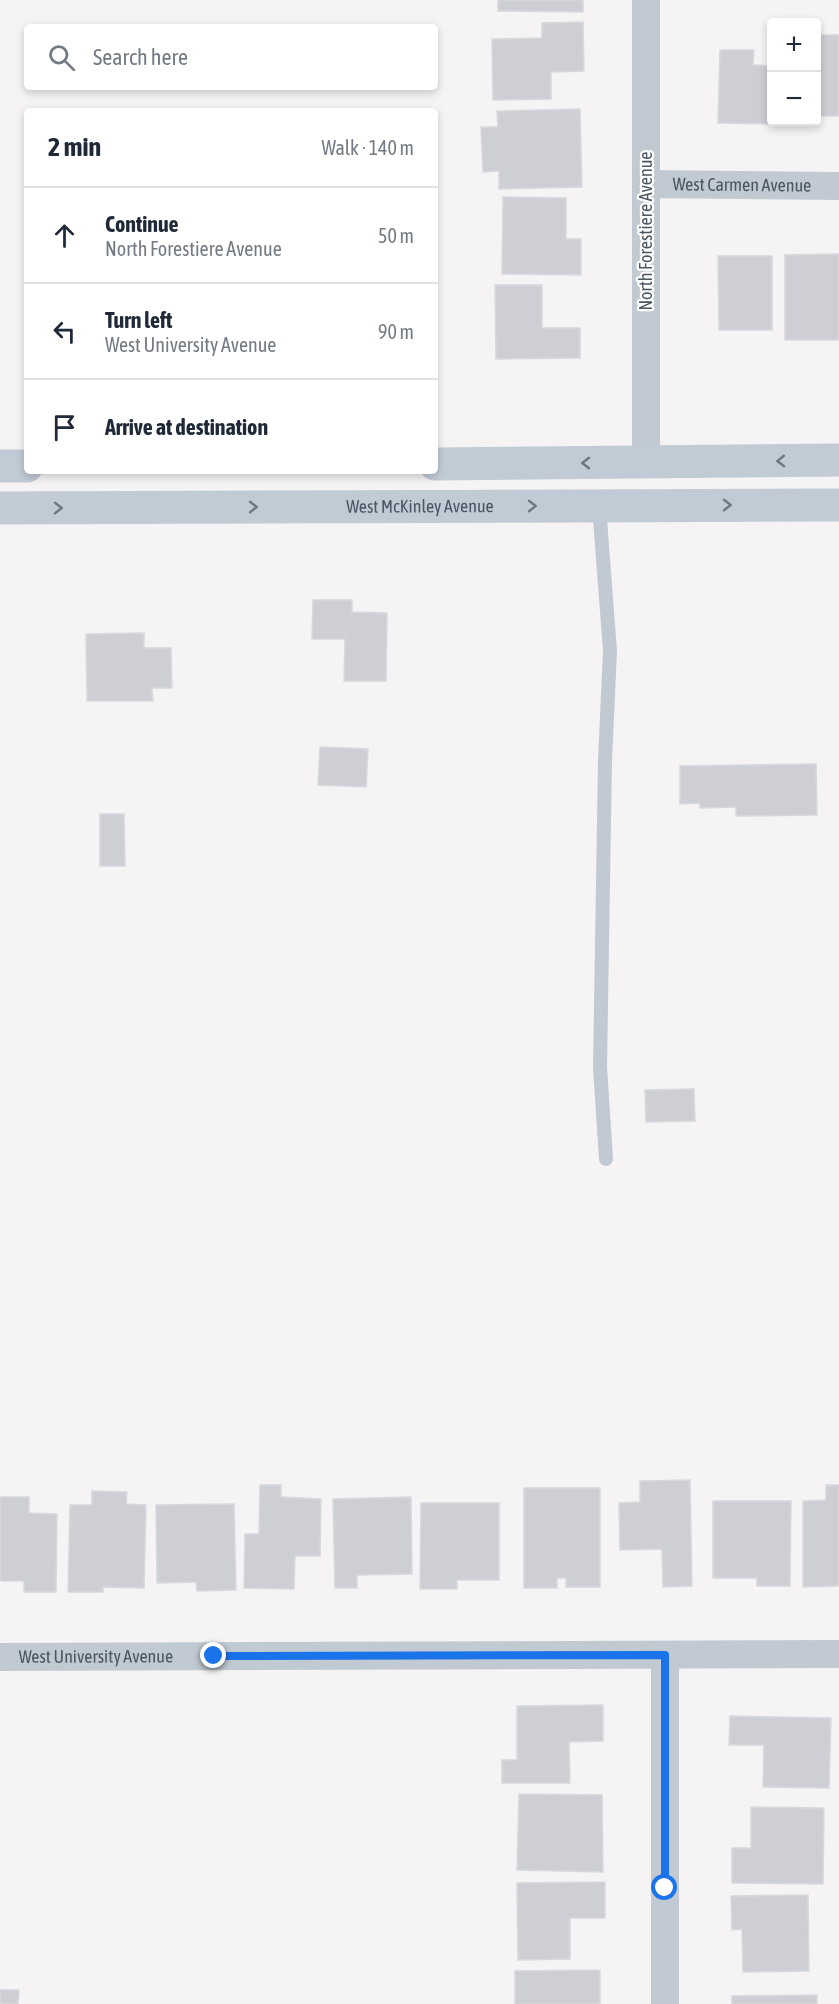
<!DOCTYPE html>
<meta charset="utf-8">
<style>
body{margin:0;font-family:"Asap Condensed",sans-serif;background:#f2f2f3;color:#1f2937}
.controls{position:absolute;right:18px;top:18px;display:grid;overflow:hidden;border-radius:6px;box-shadow:0 3px 9px #0003}
.controls button{width:54px;height:54px;display:grid;place-items:center;padding:0;border:0;border-bottom:2px solid #e0e1e3;background:#fff;color:#1f2937;font:30px sans-serif}
.stop{position:absolute;width:18px;height:18px;margin:-14px;border:4px solid #1a73e8;border-radius:50%;background:#fff}
.stop.end{background:#1a73e8;border-color:#fff;box-shadow:0 2px 6px #0008}
.list{margin:0;padding:0;list-style:none}
h2{display:flex;justify-content:space-between;align-items:center;height:78px;margin:0;padding:0 24px;font-size:26px}
h2 small{font-size:20px;font-weight:400;color:#747a83}
.list li{display:grid;grid-template-columns:39px 1fr auto;gap:18px;align-items:center;box-sizing:border-box;height:96px;padding:0 24px;border-top:2px solid #e0e1e3}
.list b{display:block;font-size:22px;white-space:nowrap}
.list p{margin:0;font-size:20px;white-space:nowrap;color:#747a83}
.list em{font-size:20px;font-style:normal;color:#747a83}
.icon{flex:none;width:33px;height:33px;fill:none;stroke:currentColor;stroke-width:2;stroke-linecap:round;stroke-linejoin:round}
.map{position:relative;flex:none;width:839px;height:2004px;overflow:hidden}
.search{position:absolute;background:#fff;box-shadow:0 3px 9px #0003;left:24px;top:24px;width:414px;height:66px;display:flex;align-items:center;gap:15px;box-sizing:border-box;padding:0 21px;border-radius:6px;color:#747a83;font-size:22px}
.panel{position:absolute;background:#fff;box-shadow:0 3px 9px #0003;left:24px;top:108px;width:414px;height:366px;border-radius:6px}
.map>svg:first-child{display:block}
.building{fill:#cdcfd5;stroke:#d7d9de;stroke-width:1.5}
.lines{fill:none;stroke-linecap:round;stroke-linejoin:round}
.service{stroke:#c1cad2;stroke-width:14}
.minor{stroke:#c1cad2;stroke-width:28}
.secondary{stroke:#c1cbd6;stroke-width:33}
.oneway{stroke:#6e7984}
.route{stroke:#1a73e8;stroke-width:8}
.labels{text-anchor:middle;stroke-width:4.5;stroke-linejoin:round;paint-order:stroke}
.street-label{font-size:18px;fill:#4a5661;stroke:#fff}
</style>
<div class="map">
<svg width="839" height="2004" viewBox="0 0 839 2004">
<rect width="100%" height="100%" fill="#f5f3f3"/>
<path class="building" d="M498,0H583V12L498,11Z
M583,22L584,71L551,72V99L493,100L492,39L542,38V23Z
M816,35H839V116H816Z
M720,50H754L753,65L772,66V124L718,123Z
M580,109L582,187L499,189V171L483,172L481,127H498L497,111Z
M503,197L566,198V239H581V275L502,274Z
M839,254V340H785V255Z
M718,256H772V330H719Z
M495,285H542V328H580V358L496,359Z
M313,600H352V612L387,613L386,681H344L345,639H312Z
M144,633V648H171L172,688H152L153,701H87L86,634Z
M320,747L368,749L366,787L318,785Z
M816,764L817,815L736,816V807L700,808V803L680,804V766Z
M100,814H124L125,866H100Z
M694,1089L695,1121L646,1122L645,1090Z
M690,1480L692,1586L663,1587L662,1549L620,1550L619,1503L640,1502V1481Z
M260,1485H281V1497L321,1499L320,1556H295L294,1589L244,1588L245,1534H259Z
M826,1485H839V1584L838,1586L803,1587V1501L826,1500Z
M524,1488H600V1587H566V1578H557V1588H524Z
M92,1491L127,1492L126,1504L146,1505L144,1588L103,1587V1592H68L70,1505H92Z
M0,1497H29V1513L57,1514L56,1592H24V1581H0Z
M411,1497L412,1574L357,1575V1588H335L333,1499Z
M713,1501H791L790,1586H757V1578H713Z
M421,1503H499V1580H457V1589H420Z
M234,1504L236,1590L197,1591L196,1582L157,1583L156,1505Z
M603,1705V1741L569,1742L570,1783H502V1760H517V1706Z
M730,1716L831,1718L829,1788L763,1787L764,1745H729Z
M519,1794L602,1795L603,1872L517,1870Z
M751,1807L824,1808L823,1884L732,1883V1848H751Z
M605,1882V1918H570V1959L518,1960L517,1883Z
M808,1895L809,1971L743,1972L742,1929L732,1930L731,1896Z
M600,1970V2004H515V1971Z
M0,1990H19L18,2004H0Z
M817,1995V2004H732V1996Z"/>
<g class="lines">
<path class="service" d="M599,506L610,651L605,760L600,1067L606,1159"/>
<g class="minor">
<path d="M646,0V462"/>
<path id="s1" d="M646,184L839,186"/>
<path d="M665,1655V2004"/>
<path id="s2" d="M0,1657L839,1654"/>
</g>
<g class="secondary">
<path d="M435,464L839,460"/>
<path d="M0,466H27"/>
<path id="s3" d="M0,508L839,505"/>
</g>
</g>
<defs><path id="oneway-chevron" d="M-2-3.5L2.5 0L-2 3.5" fill="none" stroke-width="1.6" stroke-linecap="round" stroke-linejoin="round" transform="scale(1.5)"/></defs>
<g class="oneway">
<use href="#oneway-chevron" transform="translate(781 461) rotate(179)"/>
<use href="#oneway-chevron" transform="translate(586 463) rotate(180)"/>
<use href="#oneway-chevron" transform="translate(727 505)"/>
<use href="#oneway-chevron" transform="translate(532 506)"/>
<use href="#oneway-chevron" transform="translate(253 507)"/>
<use href="#oneway-chevron" transform="translate(58 508)"/>
</g>
<g class="lines">
<path class="route" d="M214,1656L665,1655V1888"/>
</g>
<g class="labels">
<g class="street-label">
<text dy="6" stroke="none"><textPath href="#s1" startOffset="96">West Carmen Avenue</textPath></text>
<text transform="translate(646 231) rotate(-90)" y="6">North Forestiere Avenue</text>
<text dy="6" stroke="none"><textPath href="#s3" startOffset="420">West McKinley Avenue</textPath></text>
<text dy="6" stroke="none"><textPath href="#s2" startOffset="96">West University Avenue</textPath></text>
</g>
</g>
</svg>
<div class="controls">
<button>+</button>
<button>−</button>
</div>
<div class="stop" style="left:665px;top:1888px"></div>
<div class="stop end" style="left:214px;top:1656px"></div>
<div class="search"><svg class="icon" aria-label="search" viewBox="0 0 24 24"><circle cx="10" cy="10" r="6"/><path d="M15 15l6 6"/></svg>Search here</div>
<section class="panel">
<h2>2 min<small>Walk · 140 m</small></h2>
<ul class="list">
<li><svg class="icon" aria-label="ahead" viewBox="0 0 24 24"><path d="M12 20V5M6 11l6-6 6 6"/></svg><div><b>Continue</b><p>North Forestiere Avenue</p></div><em>50 m</em></li>
<li><svg class="icon" aria-label="left" viewBox="0 0 24 24"><path d="M17 20v-9H6M10 6l-5 5 5 5"/></svg><div><b>Turn left</b><p>West University Avenue</p></div><em>90 m</em></li>
<li><svg class="icon" aria-label="arrive" viewBox="0 0 24 24"><path d="M6 21V4h12l-3 4 3 4H6"/></svg><div><b>Arrive at destination</b></div></li>
</ul>
</section>
</div>
